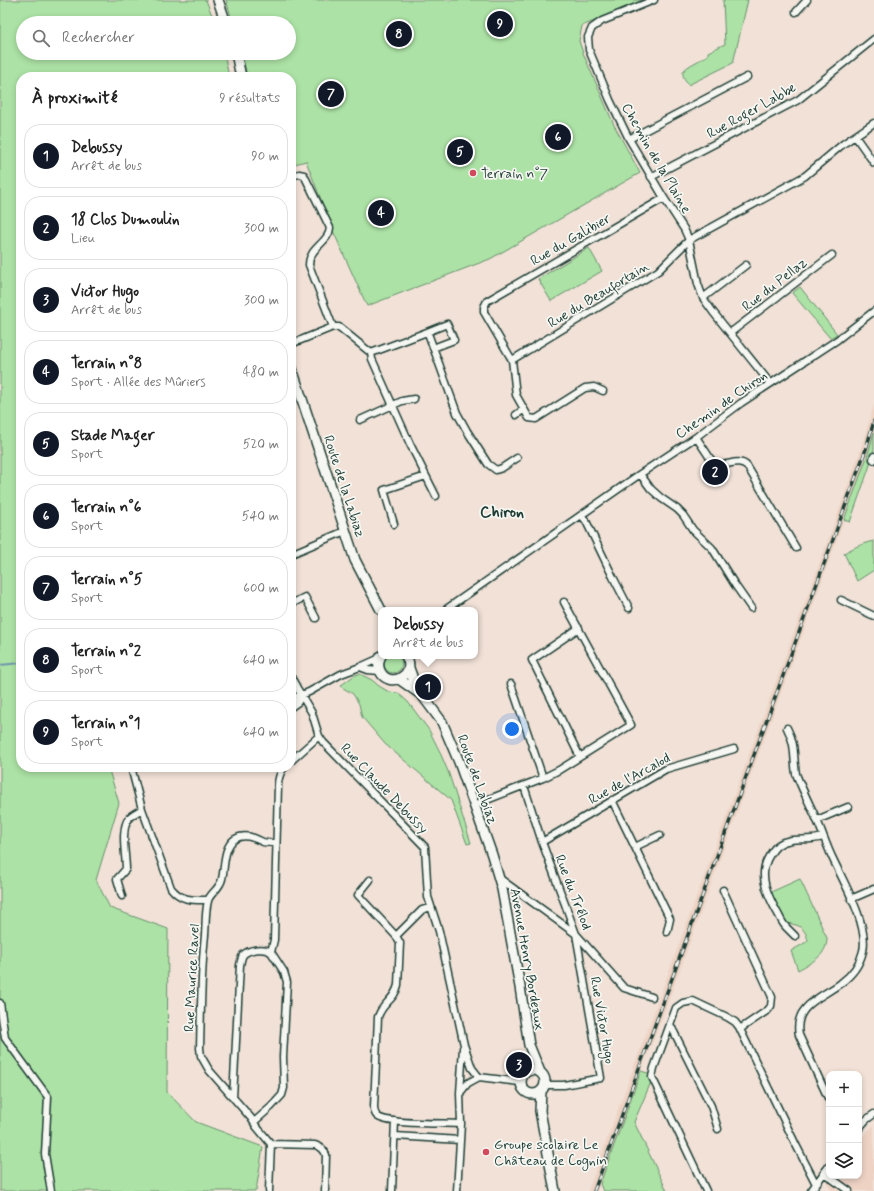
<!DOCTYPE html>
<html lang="fr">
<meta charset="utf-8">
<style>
body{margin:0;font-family:Mynerve,sans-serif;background:#f2f2f2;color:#222}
.controls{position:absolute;right:12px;bottom:12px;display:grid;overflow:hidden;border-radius:8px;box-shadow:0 2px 6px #0003}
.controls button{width:36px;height:36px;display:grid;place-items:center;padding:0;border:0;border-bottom:1px solid #e0e0e0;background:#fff;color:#222;font:20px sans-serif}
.you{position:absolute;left:512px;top:729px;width:14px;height:14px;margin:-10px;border:3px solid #fff;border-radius:50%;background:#1a73e8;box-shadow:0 0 0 6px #1a73e833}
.badge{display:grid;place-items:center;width:26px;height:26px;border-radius:50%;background:#111827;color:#fff;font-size:13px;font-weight:700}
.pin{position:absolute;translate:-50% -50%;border:2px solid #fff;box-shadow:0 1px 4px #0006}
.popup{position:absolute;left:378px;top:607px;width:100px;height:52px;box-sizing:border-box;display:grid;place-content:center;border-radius:8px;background:#fff;filter:drop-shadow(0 1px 3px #0005);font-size:13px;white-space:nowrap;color:#767676}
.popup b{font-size:15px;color:#222}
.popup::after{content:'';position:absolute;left:50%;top:100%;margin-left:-8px;border:8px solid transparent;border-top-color:#fff}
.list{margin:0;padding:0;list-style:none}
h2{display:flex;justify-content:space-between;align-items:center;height:52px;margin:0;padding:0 16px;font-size:17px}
h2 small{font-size:13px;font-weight:400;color:#767676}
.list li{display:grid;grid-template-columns:26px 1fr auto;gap:12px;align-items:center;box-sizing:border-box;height:64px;margin:0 8px 8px;padding:0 8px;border:1px solid #e0e0e0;border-radius:16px}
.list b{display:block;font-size:15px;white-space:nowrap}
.list p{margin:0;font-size:13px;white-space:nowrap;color:#767676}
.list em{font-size:13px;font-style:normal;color:#767676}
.icon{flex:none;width:22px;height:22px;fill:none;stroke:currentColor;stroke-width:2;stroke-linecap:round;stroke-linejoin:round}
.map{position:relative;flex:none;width:874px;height:1191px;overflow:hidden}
.search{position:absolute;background:#fff;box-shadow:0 2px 6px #0003;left:16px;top:16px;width:280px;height:44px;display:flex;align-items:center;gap:10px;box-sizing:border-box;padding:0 14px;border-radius:22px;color:#767676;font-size:15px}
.panel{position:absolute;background:#fff;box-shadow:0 2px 6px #0003;left:16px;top:72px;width:280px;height:700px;border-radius:16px}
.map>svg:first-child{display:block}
.built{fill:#eed3c4}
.green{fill:#ace2a5;stroke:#66906c}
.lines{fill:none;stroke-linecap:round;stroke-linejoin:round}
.stream{stroke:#6e95ad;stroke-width:2}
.minor-casing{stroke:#1f3d34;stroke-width:9}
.secondary-casing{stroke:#1f3d34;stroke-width:12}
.minor{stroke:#f6f6f2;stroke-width:6}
.secondary{stroke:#f6f6f2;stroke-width:9}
.rail-casing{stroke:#1f3d34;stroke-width:3.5}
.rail{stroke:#f6f6f2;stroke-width:2;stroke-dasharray:6;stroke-linecap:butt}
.poi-dot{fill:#d1495b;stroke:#f6f6f2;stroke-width:1.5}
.labels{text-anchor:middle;stroke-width:3.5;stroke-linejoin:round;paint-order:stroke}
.street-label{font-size:14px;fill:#1f3d34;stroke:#f6f6f2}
.poi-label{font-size:14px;fill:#1f3d34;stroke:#f6f6f2;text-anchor:start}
.quarter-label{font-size:16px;font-weight:bold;fill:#1f3d34;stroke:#f6f6f2}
</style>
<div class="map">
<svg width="874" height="1191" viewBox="0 0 874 1191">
<rect width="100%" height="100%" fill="#f1e1d7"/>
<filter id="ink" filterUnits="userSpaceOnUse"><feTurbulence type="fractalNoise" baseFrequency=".025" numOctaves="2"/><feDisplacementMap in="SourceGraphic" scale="8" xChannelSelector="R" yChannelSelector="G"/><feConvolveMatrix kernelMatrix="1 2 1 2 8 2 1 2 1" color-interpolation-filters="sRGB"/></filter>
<g filter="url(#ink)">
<path class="built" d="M874,405V432L868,454L844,520L667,1005L641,1071L597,1191H588L836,519L860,452Z
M874,1125V1191H831L823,1173L829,1168V1176H859V1140Z"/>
<path class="green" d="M0,0H206L215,23H23V53H224L229,77H21V767H108L119,803L96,880L110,908L168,929L167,1092L196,1122L263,1147L256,1191H0Z
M226,0H645L582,26L579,41L583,53L614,125L640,173L490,259L367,306L334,233L306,161L291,165V77H247L242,53H289V23H233Z
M723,0H748L733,63L688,85C686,81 682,76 683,72C684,67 703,59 708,55V52L725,44Z
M589,248L602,271L551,301L538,279Z
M800,287L837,334L830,338L792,293Z
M874,432V449L869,468L850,522L844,520L868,454Z
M874,541V570L857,581L844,553C853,548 863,543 874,541Z
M384 664a9 9 0 1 1 18 0a9 9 0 1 1-18 0Z
M360,674L372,680L379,686L389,692L398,693L408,702L429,730L439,750L449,774L471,843L467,844L451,800L385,744L362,717L359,704L353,694L340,686L355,675Z
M800,879L827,938C827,956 812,962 798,970L791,951L808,941C807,934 803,927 796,925C793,924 789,924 787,922C780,918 774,899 771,892Z
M641,1071L654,1075L634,1122L667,1191H603L600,1184Z"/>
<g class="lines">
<path class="stream" d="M0,665L21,663"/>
<defs>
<path id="minor" d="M654,0L602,21L592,28L588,37L589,50L610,100L629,139L664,198L684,229L689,240L698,284L703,298L713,312L770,383
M796,12L807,0
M855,136L874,163
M629,139L747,77
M291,176L299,174L304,175L330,228C329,243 309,247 309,265L333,327
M651,177L798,100L874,39
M703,298L746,265
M427,332L447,324L454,340L433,348
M730,333L832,255
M291,344L333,327H339L371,353L427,332L429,336L457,413L467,431L488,464L496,470L502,468L517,458
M371,353L372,359L410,444L436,496
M512,360L658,271L689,240L805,176L843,144L874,123
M603,391L594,387L585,388L536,419L529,418L516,395L512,360L484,312V307L487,301L664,198
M516,415L523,410
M360,420L402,401L414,399
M696,437L714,464C725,468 738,457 747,466L796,548
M874,456L873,459L874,460
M640,474L651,489L661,498L677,509L683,515L693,530L712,548L735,585L751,608
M582,516L586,521L613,577L629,608
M394,524L384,490L426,476
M291,554L345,531
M841,600L874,616
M291,604L305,597L316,618
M445,610L640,474L696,437L741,403L837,340L874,311
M579,628L532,660L580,757
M360,667L368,670L380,671
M291,677L297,688L312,713L319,736L323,742L425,847L428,897L439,931L464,1045L472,1068L479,1077L520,1082
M511,684L543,778
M291,699L309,692L341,674L360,667L380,658
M291,707L298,702L301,696
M787,728C796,745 793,755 796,774C802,789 809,803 816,818C822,831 826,844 832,857C843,881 869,925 863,951C860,964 852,975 841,983C823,997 793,1005 799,1035L829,1100
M291,761L319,736
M131,767L142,809L171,888C181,901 193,900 208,900
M524,786L542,842L576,934L624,988L652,997
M612,800L670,919L667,932
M474,805L543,778L559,770L631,725L564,602
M817,820L848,807
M542,842L666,769L734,749
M635,847L660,835
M499,878L576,934L601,1078L564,1085H545
M370,880L358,895L396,936L400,943L398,985C395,1000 382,1003 378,1017L374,1107C374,1110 374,1113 377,1116C386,1125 445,1123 461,1124
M723,890L772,997L771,1006L768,1010L740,1029
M122,896L117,879L126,869C126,856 120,829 129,818C132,814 138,812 142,809
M851,899L874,889
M396,936L422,910L431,907
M795,936C792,933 789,930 786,927C782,923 780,917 777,912C768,896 759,877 767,860C770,854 773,849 778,845C788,838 800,840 811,839C815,839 819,838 823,837
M271,952L274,940L278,785C278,778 280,773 284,767
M0,1003L5,1038L48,1097L45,1154L51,1191
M670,1024L711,1106L718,1129
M460,1093L463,1048
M233,1098L240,965C241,962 241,958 243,955C249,949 264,947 271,952
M254,1122L271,1107L282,1095L284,1088L283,1057L287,982L284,972L271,952
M859,1128L866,1120L874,1114
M395,1136L460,1140
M271,1144L256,1126L251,1118L209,1070L201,1056L200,1048C201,1010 201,972 205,935C206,924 205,912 208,901C209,894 220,889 222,879C225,867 223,847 235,839C245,833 254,838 263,842C267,843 272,843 275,843
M271,1144L315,1145C321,1147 324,1149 326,1155L325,1191
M824,1173L849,1191
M269,1191L271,1144
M392,1191L395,1121
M457,1191L461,1124L460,1093L468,1083L479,1077
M706,1191L652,1077L654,1068L676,1008L683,1003L693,1001L727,1017L735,1022L739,1027L795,1143L816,1184
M811,1191L829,1166"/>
<path id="secondary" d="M218,0L226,23
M236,53L241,77
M291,366L335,499L355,560L381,610
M381,656C378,661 378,666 380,671C389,690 418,675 406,656
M409,668L413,679L422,695L442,722L459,762L492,855L502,889L520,987L529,1045L540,1072
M399,679L419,693
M521 1082a12 12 0 1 1 24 0a12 12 0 1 1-24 0Z
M541,1091L540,1111L555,1191"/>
</defs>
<use href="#minor" class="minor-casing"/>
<use href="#secondary" class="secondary-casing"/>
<use href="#minor" class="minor"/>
<use href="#secondary" class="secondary"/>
<defs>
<path id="rail" d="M594,1191L827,556L866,449L874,421"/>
</defs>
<use href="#rail" class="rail-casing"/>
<use href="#rail" class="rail"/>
</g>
</g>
<g class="poi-dot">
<circle cx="473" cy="173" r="4"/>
<circle cx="486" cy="1152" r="4"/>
</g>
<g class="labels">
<g class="street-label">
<text transform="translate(751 110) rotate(-29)" y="5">Rue Roger Labbe</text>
<text transform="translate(657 158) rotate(60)" y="5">Chemin de la Plaine</text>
<text transform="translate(570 239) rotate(-30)" y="5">Rue du Galibier</text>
<text transform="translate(774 284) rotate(-38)" y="5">Rue du Pellaz</text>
<text transform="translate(598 294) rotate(-31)" y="5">Rue du Beaufortain</text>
<text transform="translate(721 404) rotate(-35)" y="5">Chemin de Chiron</text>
<text transform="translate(345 486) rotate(72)" y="5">Route de la Labiaz</text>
<text transform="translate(629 778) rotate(-29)" y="5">Rue de l'Arcalod</text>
<text transform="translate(478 779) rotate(70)" y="5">Route de Labiaz</text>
<text transform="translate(385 788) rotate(46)" y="5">Rue Claude Debussy</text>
<text transform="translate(574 892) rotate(69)" y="5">Rue du Trélod</text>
<text transform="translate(528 959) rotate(80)" y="5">Avenue Henry Bordeaux</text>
<text transform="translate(191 978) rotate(-87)" y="5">Rue Maurice Ravel</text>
<text transform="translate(603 1020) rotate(80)" y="5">Rue Victor Hugo</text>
</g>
<g class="poi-label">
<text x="481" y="178">Terrain n°7</text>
<text x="494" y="1149">Groupe scolaire Le<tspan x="494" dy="16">Château de Cognin</tspan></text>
</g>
<g class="quarter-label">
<text x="502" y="517">Chiron</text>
</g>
</g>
</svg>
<div class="controls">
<button>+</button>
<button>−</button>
<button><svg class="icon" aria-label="layers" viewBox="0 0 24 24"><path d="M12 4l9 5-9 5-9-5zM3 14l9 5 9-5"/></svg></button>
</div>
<div class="you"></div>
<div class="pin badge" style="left:428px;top:687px">1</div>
<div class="popup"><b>Debussy</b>Arrêt de bus</div>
<div class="pin badge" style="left:715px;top:472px">2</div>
<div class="pin badge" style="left:519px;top:1065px">3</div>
<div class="pin badge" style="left:381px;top:213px">4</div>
<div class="pin badge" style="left:460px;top:152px">5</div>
<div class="pin badge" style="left:558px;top:137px">6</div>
<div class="pin badge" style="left:331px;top:94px">7</div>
<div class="pin badge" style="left:399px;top:34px">8</div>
<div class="pin badge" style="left:500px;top:24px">9</div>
<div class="search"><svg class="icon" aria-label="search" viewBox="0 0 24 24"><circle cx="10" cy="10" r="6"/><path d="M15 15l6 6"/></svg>Rechercher</div>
<section class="panel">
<h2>À proximité<small>9 résultats</small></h2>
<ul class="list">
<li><span class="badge">1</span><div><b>Debussy</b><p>Arrêt de bus</p></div><em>90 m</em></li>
<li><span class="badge">2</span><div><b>18 Clos Dumoulin</b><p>Lieu</p></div><em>300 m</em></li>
<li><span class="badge">3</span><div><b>Victor Hugo</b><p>Arrêt de bus</p></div><em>300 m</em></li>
<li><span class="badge">4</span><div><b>Terrain n°8</b><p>Sport · Allée des Mûriers</p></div><em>480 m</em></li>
<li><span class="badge">5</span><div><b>Stade Mager</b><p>Sport</p></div><em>520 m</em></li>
<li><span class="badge">6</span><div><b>Terrain n°6</b><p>Sport</p></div><em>540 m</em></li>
<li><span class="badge">7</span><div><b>Terrain n°5</b><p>Sport</p></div><em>600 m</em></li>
<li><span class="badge">8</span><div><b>Terrain n°2</b><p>Sport</p></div><em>640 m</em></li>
<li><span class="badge">9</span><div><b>Terrain n°1</b><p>Sport</p></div><em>640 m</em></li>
</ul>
</section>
</div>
